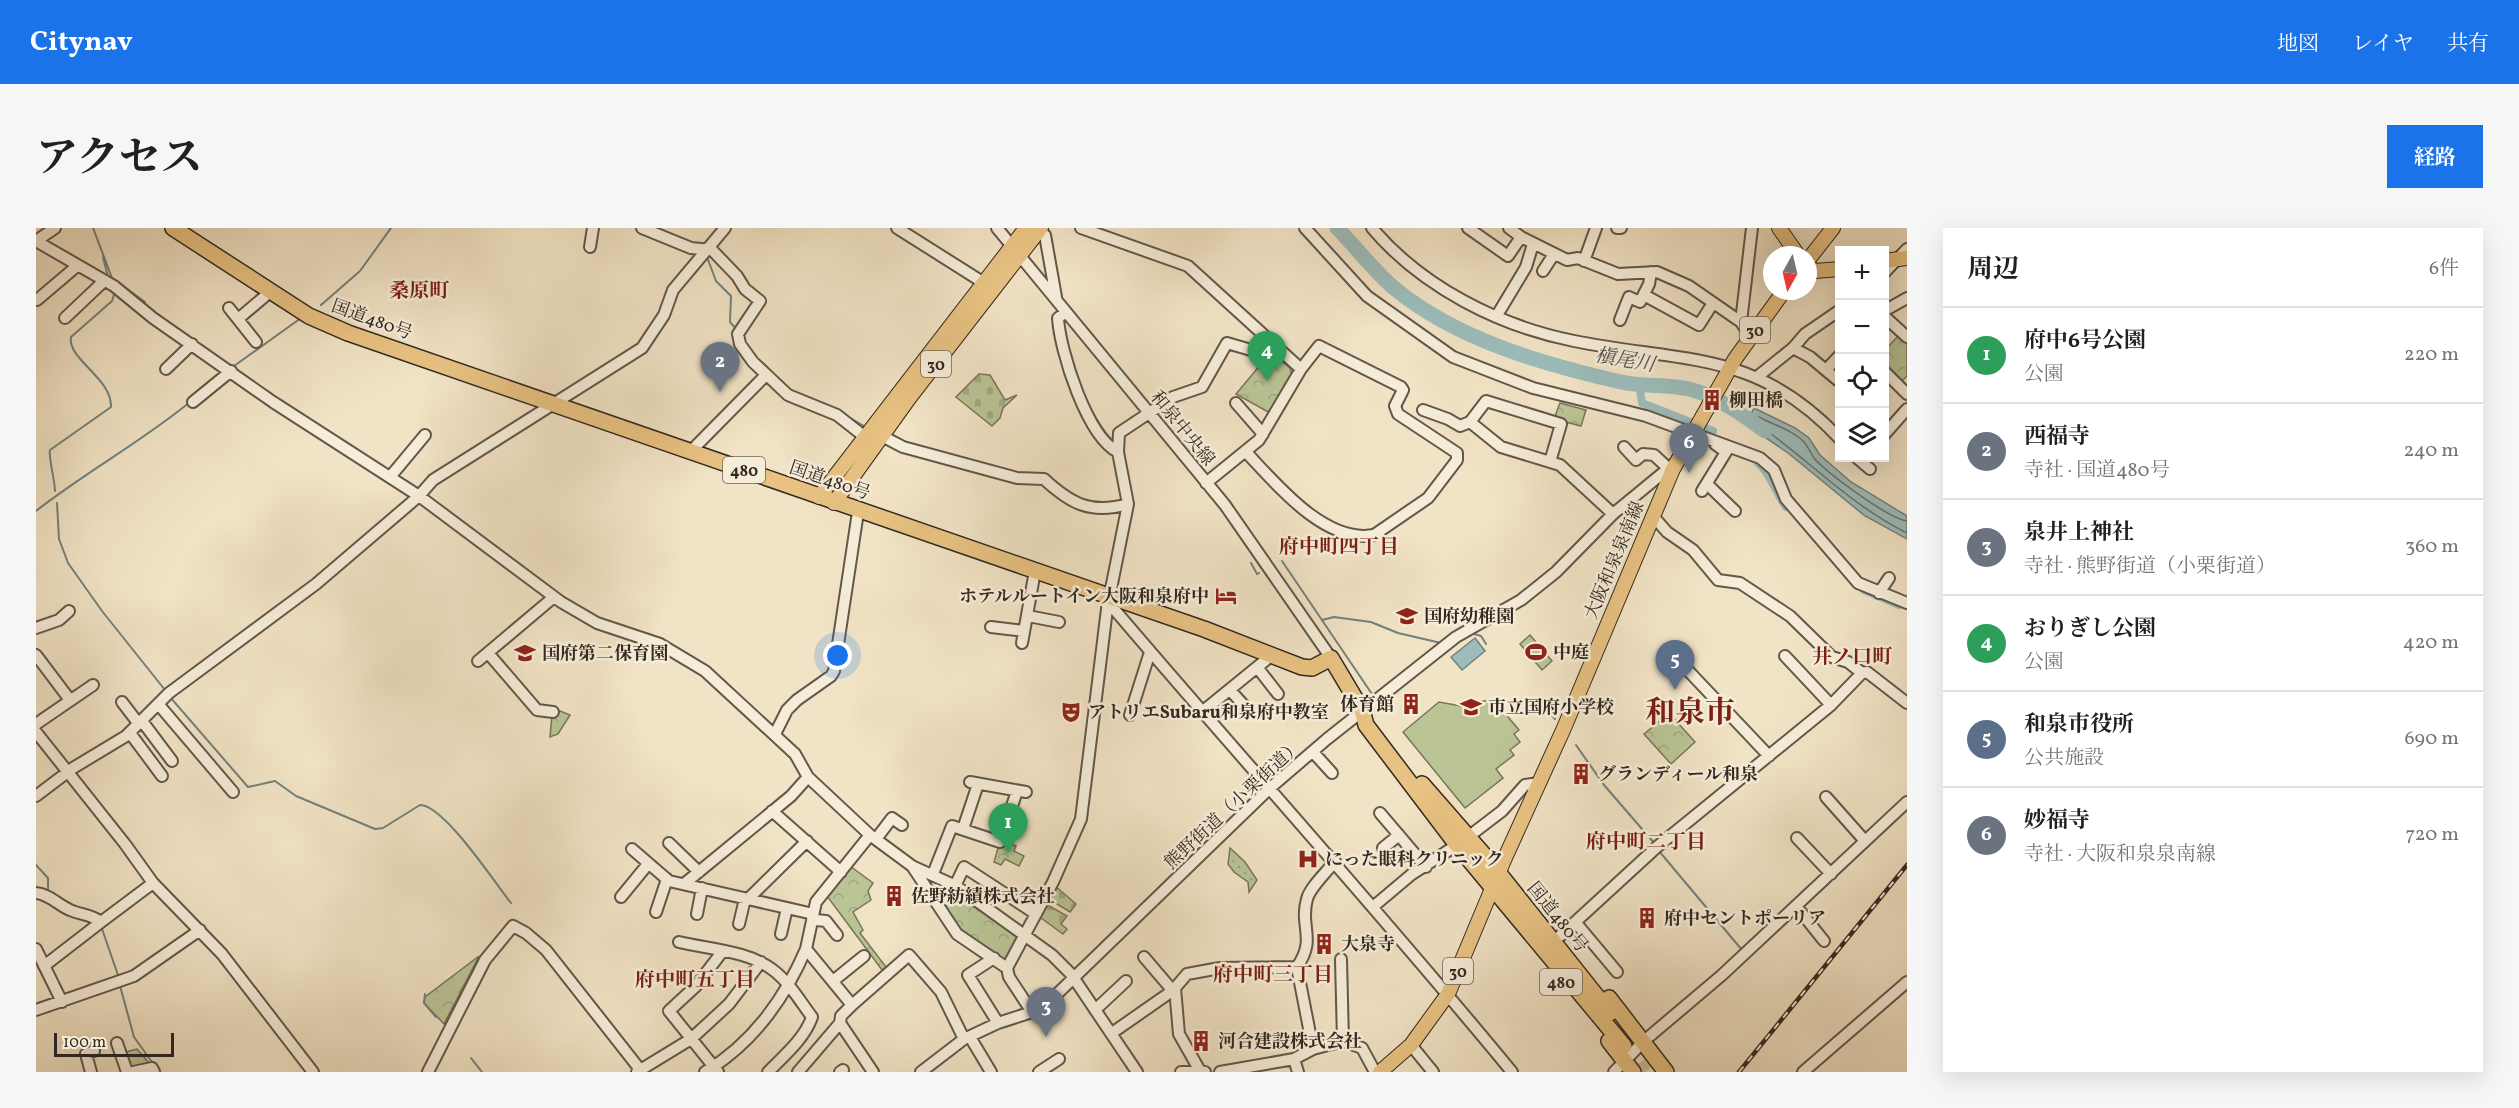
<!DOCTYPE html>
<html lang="ja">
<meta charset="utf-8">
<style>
body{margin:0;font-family:Vollkorn,"Noto Serif JP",serif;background:#f6f6f6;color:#202124}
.controls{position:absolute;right:18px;top:18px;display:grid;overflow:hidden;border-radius:0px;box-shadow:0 6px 24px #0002}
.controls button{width:54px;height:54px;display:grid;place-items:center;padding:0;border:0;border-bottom:2px solid #e0e0e0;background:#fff;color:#202124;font:30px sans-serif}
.compass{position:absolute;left:1727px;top:18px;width:54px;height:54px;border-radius:50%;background:#fff;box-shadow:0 6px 24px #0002;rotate:188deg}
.scale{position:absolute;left:18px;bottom:15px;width:120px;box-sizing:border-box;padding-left:6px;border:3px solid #332821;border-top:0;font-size:16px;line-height:21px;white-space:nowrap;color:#332821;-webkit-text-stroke:4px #f6edd9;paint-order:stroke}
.you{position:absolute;left:802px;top:428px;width:21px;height:21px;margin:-15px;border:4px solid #fff;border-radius:50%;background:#1a73e8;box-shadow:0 0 0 9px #1a73e833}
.badge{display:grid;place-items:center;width:39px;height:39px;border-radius:50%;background:#1a73e8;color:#fff;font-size:20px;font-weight:700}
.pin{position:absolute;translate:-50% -50px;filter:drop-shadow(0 2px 3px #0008)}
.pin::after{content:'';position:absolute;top:32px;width:21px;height:18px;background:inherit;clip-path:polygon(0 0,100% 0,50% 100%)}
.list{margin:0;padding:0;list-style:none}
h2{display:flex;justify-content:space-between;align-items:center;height:78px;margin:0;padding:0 24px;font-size:26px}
h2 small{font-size:20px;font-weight:400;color:#757577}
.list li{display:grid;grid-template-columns:39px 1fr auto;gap:18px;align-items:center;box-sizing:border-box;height:96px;padding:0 24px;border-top:2px solid #e0e0e0}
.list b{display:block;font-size:22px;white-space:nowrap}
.list p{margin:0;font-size:20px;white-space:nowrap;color:#757577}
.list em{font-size:20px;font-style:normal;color:#757577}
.icon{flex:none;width:33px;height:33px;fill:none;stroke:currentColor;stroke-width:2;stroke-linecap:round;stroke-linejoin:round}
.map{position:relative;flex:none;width:1871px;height:844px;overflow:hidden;border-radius:0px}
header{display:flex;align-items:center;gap:36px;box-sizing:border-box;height:84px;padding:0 30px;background:#1a73e8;color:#fff}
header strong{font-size:28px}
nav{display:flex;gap:33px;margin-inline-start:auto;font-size:21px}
.intro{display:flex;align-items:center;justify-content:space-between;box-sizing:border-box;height:144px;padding:0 36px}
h1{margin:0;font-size:42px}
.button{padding:15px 27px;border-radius:0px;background:#1a73e8;color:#fff;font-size:21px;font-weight:700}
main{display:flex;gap:36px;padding:0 36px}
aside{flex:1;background:#fff;border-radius:0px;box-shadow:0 6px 24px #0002}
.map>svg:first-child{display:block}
.grass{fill:url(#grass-dots);stroke:#76765b;stroke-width:1.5}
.forest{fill:url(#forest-crowns);stroke:#76765b;stroke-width:1.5}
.cemetery{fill:url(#cemetery-stones);stroke:#76765b;stroke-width:1.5}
.garden{fill:#bac495;stroke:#76765b;stroke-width:1.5}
.water{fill:#9cbdbb;stroke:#72817d;stroke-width:1.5}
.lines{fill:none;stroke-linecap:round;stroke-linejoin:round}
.shore{stroke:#68726e;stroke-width:1.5}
.stream{stroke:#72817d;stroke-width:2}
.canal{stroke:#9cbdbb;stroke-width:8}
.river{stroke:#9cbdbb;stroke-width:15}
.highway-tunnel{stroke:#cbbea4;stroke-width:15;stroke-dasharray:15 8;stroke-linecap:butt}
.minor-casing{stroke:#62574a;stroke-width:14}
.major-casing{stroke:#332821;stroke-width:16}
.highway-casing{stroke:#332821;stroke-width:18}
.minor{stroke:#f6edd9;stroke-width:10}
.major{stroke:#e8c282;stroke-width:14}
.highway{stroke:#e8c282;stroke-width:15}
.rail-casing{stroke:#332821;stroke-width:4.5}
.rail{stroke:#f6edd9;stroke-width:2;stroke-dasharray:7;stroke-linecap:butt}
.labels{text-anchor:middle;stroke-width:5;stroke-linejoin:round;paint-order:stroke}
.shield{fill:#f6edd9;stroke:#6e6358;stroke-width:1.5}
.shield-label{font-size:16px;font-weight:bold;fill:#332821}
.street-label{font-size:18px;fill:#332821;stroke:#f6edd9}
.poi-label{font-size:18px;font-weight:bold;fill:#332821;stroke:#f6edd9;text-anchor:start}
.neighbourhood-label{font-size:20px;font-weight:bold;fill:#7a1f14;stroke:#f6edd9}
.water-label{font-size:20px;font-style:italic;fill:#52554f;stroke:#f6edd9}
.town-label{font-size:30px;font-weight:bold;fill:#7a1f14;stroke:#f6edd9}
</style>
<header>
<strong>Citynav</strong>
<nav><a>地図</a><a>レイヤ</a><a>共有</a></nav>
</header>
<div class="intro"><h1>アクセス</h1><a class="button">経路</a></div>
<main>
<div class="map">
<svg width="1871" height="844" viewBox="0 0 1871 844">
<defs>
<pattern id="grass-dots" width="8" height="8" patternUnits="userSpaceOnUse" patternTransform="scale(1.5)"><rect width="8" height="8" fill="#bac495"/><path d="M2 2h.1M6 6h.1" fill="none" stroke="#a0a880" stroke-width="1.8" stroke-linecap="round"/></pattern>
<pattern id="forest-crowns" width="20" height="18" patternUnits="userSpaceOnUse" patternTransform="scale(1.5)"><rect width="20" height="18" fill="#bac495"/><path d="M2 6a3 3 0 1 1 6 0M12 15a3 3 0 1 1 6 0" fill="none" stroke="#a0a880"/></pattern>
<pattern id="cemetery-stones" width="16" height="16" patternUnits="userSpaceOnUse" patternTransform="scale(1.5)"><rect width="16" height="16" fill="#bac495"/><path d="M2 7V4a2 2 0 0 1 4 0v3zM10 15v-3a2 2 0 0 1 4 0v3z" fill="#a0a880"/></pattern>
</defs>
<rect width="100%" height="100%" fill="#f1e3c5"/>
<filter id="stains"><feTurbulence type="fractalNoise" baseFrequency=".00333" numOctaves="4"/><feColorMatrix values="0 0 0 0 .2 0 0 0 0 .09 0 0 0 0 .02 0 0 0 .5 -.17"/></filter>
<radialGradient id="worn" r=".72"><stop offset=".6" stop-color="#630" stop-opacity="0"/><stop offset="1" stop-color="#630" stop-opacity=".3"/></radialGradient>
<path class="grass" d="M1194,620L1209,634L1221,652L1213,664L1212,654L1198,644L1192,636Z"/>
<path class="forest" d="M1863,107L1871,115V148L1865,154L1849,138V122Z
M1235,124L1254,140L1256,148L1234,185L1200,166Z
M1524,175L1550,182L1545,198L1518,191Z
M524,483L534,487L522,506L514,509L516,487Z
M1633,485L1659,514L1635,536L1608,506Z
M968,613L980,618L978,623L988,628L983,638L969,631L965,637L958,634L963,617Z
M814,638L837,655L832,663L835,672L817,684L827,702L824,705L850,739L846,742L791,668Z
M919,661L986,707L969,734L924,704L909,680Z
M443,728L408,796L388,775L389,769Z
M101,821L114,836L96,840L88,827L90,824Z"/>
<path class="cemetery" d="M943,146L954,147L969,172L981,167L967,180L964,190L956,198L920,169Z
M1018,657L1040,676L1034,684L1011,670Z
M1008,675L1031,688L1025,696L1031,701L1027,706L1001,687Z"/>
<path class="garden" d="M1494,407L1516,433L1506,442L1484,416Z
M1457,471L1483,502L1478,506L1484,514L1474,522L1478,527L1460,541L1467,550L1429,580L1367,504L1403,474L1425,478Z"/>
<path class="water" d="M1718,180L1759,200L1773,210L1784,227L1815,254L1871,288V311L1829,288L1752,225L1710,196Z
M1439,410L1449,423L1426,442L1415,429Z"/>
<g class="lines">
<path class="shore" d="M1871,293C1853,291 1791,245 1778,230C1775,225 1772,219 1768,214C1757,202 1737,197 1723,189L1719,190L1720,195C1771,230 1814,277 1871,305"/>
<path class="stream" d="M57,0L76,50L109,74
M67,29L72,49
M671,29L680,53L695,68L694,94L701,102
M285,77L324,43L355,0
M198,138L265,90
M807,186L828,198
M19,263C19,253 12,227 14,222L75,179C76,150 31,131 35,109L76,73L79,64
M21,275L23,311L32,335L66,383L129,462
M0,283C50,244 105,214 154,174
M1246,333L1338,469
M1215,335L1221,346L1223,345
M1286,392L1298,389L1335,394L1362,405L1405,415
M1435,405L1445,408L1450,416
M134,469L212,559L239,553L260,568L339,601L347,600L384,577C408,577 459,655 475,675
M1509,480L1519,491
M1540,517L1568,557L1619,616
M1623,623L1706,722
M0,637L12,650V665
M65,698L83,750
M84,758L98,809L118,837
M389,766L388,775L400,789
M435,830L446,844"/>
<path class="canal" d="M1603,156L1606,175L1677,203
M1722,235C1735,246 1740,265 1750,279
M1828,362L1863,377"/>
<path class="river" d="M1301,0C1320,19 1337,42 1358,60C1421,112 1507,136 1585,154C1607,159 1631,156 1653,161C1681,168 1706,186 1729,203"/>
<path class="highway-tunnel" d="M1588,818L1609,844"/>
<defs>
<path id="minor" d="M606,0L655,20L676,22L701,48L709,61L724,73L702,106L704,116L717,134L752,167L801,187L829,209
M861,0L948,55
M961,0L1189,277L1295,430
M1045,0L1152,38L1265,141L1223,212L1170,255
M1269,0L1331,68L1417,129L1497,160L1610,188L1724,230L1738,242L1750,271L1822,355L1871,375
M1336,0C1386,59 1463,98 1538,113C1648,135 1720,121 1804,211
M1432,0L1472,28L1485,9L1531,32L1542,30L1582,46L1621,44L1653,58L1705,94L1714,108
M1473,0L1485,9
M1581,0H1585
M1009,7L1020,69
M0,13L78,58L117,90L237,174L383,268L525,374L561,395L624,416L669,443L759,526L772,549L834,607L876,638L920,658L1016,727L1035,746L1101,844
M0,13L19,0
M554,19L557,0
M1548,33L1560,0
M1507,43L1518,26
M1848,45L1871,21
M1608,67L1663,97L1677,75
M1,72L41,38
M193,80L220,114
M1848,83L1871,70
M1848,88L1871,109
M1460,89L1490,39L1497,16
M29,90L67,54
M202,91L234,64
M1584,92L1593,69L1604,74L1613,56L1615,44
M1705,94L1716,0
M1757,120L1774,129L1804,154
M130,141L156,116
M1790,142L1804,127
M1848,143L1871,166
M1721,149L1757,120L1769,106L1804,82
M157,174L195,143
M1200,175L1227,206
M1387,182L1412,191L1424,198L1434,194
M1848,207L1871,181
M846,208L867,219L981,250L1008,251C1034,275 1054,287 1092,276
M1588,219L1600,232L1607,226L1618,227L1632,240
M655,223L729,148
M1082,224L1083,205L1137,169L1166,159L1191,115L1232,127
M1210,224C1240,256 1289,316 1338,307L1392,270L1421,232V225L1362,186L1359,178L1367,162L1365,159L1283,118L1265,141
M1821,230L1834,241
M1514,234L1525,196L1450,173L1434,194L1465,219L1524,237L1577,286
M354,249L389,207
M1671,256L1699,283
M1666,263L1690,224L1679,216
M1617,288L1631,304L1657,322L1682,352L1704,355L1754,388L1796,429L1812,434L1826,445
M1843,365L1853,350
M1071,378L1078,381C1210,536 1347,687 1476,844
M992,388L1023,394
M955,399L988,403
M0,400L23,392L33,383
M986,415L999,343
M452,425L501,482L517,484
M0,427L34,472
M1749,428L1795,477
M442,433L518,369
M1643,433L1733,528
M1221,439L1242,466
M1194,462L1212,482
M86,474L99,491L109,497L136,533
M123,477L197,564
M1166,484L1236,427
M1094,487L1114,424
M0,496L57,457
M0,504L89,616L117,655L186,726L277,844
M94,505L126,548
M739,506L751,482L761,472L795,448L798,443L822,284
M1277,524L1296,545
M934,554L990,564
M0,568L37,540L90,508L133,465L280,356L383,268L397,252L606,120L628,87L637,62L689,0
M1790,569L1829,613
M736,583L805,644
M1344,585L1390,639
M927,601L942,556
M834,607L780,674L770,721L816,777L873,727L905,764L928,811
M1432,609L1466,583L1489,557L1503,555
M1761,610L1795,646
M840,611L856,590L866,597
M633,615L663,644
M1347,620L1363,607
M596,621L633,653L773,685L780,692L790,693L801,707
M876,638L921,706L971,740
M897,646L916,598L964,614L981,563
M648,656L755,568L772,549
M919,658L928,639L1000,686
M0,665C13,666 22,677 34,682C45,687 55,686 65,694L117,655
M585,669L612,636
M1338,678L1376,646L1421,617
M1760,678L1788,713
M620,684L631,651
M661,686L666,660
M1540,695L1581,744
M703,696L708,675L771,613
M745,706L751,680
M1524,708L1622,618L1795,477L1826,445L1831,444L1871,475
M643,714C672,721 713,723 737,742C753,754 764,773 776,789C769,810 748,828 732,844
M0,721L26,774
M1108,729L1137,763
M958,730L932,747L962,795
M1305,731L1307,813
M8,738L65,694
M1261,739L1277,821
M797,753L828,728
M816,777L805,788L804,795L837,844
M0,782L98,748L164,702
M1059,782L1090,753
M996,784L973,749L971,740L1017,654L1045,591L1071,381L1092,276L1082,224C1051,209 1024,123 1022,90L1030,84
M1076,805L1139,761
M934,809L955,844
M81,815L91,844
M1375,817L1397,844
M1258,831L1262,844
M55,844L50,826L58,823
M97,844L116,840L118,844
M392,844L449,732L477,698L490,705L510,722L606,844
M601,844L655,811L693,776L725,734
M669,844C717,815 748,772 770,721
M682,844L633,783L660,758L686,724
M762,844L804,795
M804,844L807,842
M885,844L928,811L962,795L996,784L1022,765L1234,560L1291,511L1420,409L1485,372L1520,344L1577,286L1639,235
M1003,844L1023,831
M1145,844H1165
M1169,844L1164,843L1143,806L1139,760L1151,746L1184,740L1261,739C1281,710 1263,699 1271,671C1274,659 1291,644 1299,633
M1184,844L1258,831L1277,821L1307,813L1326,820L1339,844
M1578,844L1608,813L1686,747L1871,574
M1767,844L1871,754"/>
<path id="major" d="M1743,0L1762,27
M1772,32L1797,0
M1848,33L1871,30
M1772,39L1779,43L1804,41
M783,269L990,0
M798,275L874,169L1005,0
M1344,844L1375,817L1412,766L1468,632L1528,500L1637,241L1699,131L1748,63"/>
<path id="highway" d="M137,0L273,88L312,105L1168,401L1266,439L1276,440L1295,430L1326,482L1330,497L1421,617L1588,818
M1386,556L1454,634L1574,785
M1573,770L1630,844
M1573,813L1597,844"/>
</defs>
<use href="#minor" class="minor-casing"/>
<use href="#major" class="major-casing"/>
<use href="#highway" class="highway-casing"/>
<use href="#minor" class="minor"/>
<use href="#major" class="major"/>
<use href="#highway" class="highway"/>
<defs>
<path id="rail" d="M1703,844L1871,637"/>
</defs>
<use href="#rail" class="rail-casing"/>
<use href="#rail" class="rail"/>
</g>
<defs>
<symbol id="building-bare" viewBox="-9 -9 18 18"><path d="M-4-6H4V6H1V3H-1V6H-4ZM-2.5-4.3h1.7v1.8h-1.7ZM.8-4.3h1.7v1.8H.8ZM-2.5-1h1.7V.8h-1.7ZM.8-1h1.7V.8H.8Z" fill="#8f2418" stroke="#f6edd9" stroke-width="2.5" paint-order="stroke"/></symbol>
<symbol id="hotel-bare" viewBox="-9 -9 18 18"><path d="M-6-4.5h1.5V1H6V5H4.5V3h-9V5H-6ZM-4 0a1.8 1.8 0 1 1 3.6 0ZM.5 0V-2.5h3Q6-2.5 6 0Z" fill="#8f2418" stroke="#f6edd9" stroke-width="2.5" paint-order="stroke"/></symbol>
<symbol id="school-bare" viewBox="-9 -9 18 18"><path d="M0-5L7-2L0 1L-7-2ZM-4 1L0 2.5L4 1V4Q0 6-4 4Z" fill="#8f2418" stroke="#f6edd9" stroke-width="2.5" paint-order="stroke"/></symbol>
<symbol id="stadium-bare" viewBox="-9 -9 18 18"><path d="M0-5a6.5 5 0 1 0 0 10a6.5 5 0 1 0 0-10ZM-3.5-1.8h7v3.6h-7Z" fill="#8f2418" stroke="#f6edd9" stroke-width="2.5" paint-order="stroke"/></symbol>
<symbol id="theatre-bare" viewBox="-9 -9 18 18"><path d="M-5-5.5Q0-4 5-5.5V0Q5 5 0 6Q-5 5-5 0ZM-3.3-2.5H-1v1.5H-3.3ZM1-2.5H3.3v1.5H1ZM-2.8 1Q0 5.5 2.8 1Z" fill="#8f2418" stroke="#f6edd9" stroke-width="2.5" paint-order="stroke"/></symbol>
<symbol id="hospital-bare" viewBox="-9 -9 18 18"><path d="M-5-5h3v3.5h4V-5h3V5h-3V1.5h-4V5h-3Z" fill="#8f2418" stroke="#f6edd9" stroke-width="2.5" paint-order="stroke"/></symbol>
</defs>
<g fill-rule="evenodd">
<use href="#building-bare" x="1661" y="157" width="30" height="30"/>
<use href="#hotel-bare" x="1175" y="353" width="30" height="30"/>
<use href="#school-bare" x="1356" y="373" width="30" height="30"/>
<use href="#stadium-bare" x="1485" y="409" width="30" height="30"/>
<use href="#school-bare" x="474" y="410" width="30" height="30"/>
<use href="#building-bare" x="1360" y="461" width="30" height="30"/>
<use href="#school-bare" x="1420" y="464" width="30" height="30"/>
<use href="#theatre-bare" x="1020" y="469" width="30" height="30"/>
<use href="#building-bare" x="1530" y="531" width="30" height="30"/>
<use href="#hospital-bare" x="1257" y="616" width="30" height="30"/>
<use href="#building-bare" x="843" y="653" width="30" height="30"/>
<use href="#building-bare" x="1596" y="675" width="30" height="30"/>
<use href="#building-bare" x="1273" y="701" width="30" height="30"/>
<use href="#building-bare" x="1150" y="798" width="30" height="30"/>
</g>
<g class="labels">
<g class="shield">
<rect x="1704" y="89" width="30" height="26" rx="4.5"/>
<rect x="885" y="123" width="30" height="26" rx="4.5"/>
<rect x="687" y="229" width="42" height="26" rx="4.5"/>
<rect x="1407" y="730" width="30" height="26" rx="4.5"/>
<rect x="1504" y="741" width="42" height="26" rx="4.5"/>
</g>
<g class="shield-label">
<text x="1719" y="108">30</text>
<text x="900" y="142">30</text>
<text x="708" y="248">480</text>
<text x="1422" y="749">30</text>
<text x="1525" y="760">480</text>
</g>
<g class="street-label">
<text transform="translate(336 91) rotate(20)" y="6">国道480号</text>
<text transform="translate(1147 200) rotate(51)" y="6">和泉中央線</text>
<text transform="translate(794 252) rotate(19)" y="6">国道480号</text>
<text transform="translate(1578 332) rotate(-67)" y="6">大阪和泉泉南線</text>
<text transform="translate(1197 576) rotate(-43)" y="6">熊野街道（小栗街道）</text>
<text transform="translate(1522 689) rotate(51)" y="6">国道480号</text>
</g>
<g class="poi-label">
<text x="1693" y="178">柳田橋</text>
<text x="1173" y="374" text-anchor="end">ホテルルートイン大阪和泉府中</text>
<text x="1388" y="394">国府幼稚園</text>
<text x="1517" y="430">中庭</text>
<text x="506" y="431">国府第二保育園</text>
<text x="1358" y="482" text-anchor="end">体育館</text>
<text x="1452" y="485">市立国府小学校</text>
<text x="1052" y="490">アトリエSubaru和泉府中教室</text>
<text x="1562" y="552">グランディール和泉</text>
<text x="1289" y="637">にった眼科クリニック</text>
<text x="875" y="674">佐野紡績株式会社</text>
<text x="1628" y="696">府中セントポーリア</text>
<text x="1305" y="722">大泉寺</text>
<text x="1182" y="819">河合建設株式会社</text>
</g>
<g class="neighbourhood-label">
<text x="383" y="69">桑原町</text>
<text x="1303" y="325">府中町四丁目</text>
<text x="1816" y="435">井ノ口町</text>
<text x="1610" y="620">府中町二丁目</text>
<text x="1237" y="753">府中町三丁目</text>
<text x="659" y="758">府中町五丁目</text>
</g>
<g class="water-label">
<text transform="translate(1589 131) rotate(10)" y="7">槇尾川</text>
</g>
<g class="town-label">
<text x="1654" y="494">和泉市</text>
</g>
</g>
<rect width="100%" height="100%" filter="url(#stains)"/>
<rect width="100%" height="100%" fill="url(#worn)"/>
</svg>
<div class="controls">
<button>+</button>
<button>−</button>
<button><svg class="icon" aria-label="locate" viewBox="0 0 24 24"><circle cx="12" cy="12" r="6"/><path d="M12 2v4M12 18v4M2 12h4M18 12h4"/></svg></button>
<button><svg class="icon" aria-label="layers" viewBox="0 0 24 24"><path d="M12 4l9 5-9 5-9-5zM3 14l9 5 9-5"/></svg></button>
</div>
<svg class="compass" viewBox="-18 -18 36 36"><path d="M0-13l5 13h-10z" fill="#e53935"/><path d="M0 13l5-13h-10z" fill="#757577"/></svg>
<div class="scale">100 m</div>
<div class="you"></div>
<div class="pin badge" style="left:972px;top:625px;background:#2e9e5b">1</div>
<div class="pin badge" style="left:684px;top:164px;background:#6b7280">2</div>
<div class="pin badge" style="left:1010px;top:809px;background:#6b7280">3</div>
<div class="pin badge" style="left:1231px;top:153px;background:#2e9e5b">4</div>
<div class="pin badge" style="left:1639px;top:462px;background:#5c6f8a">5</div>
<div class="pin badge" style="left:1653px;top:245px;background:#6b7280">6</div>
</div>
<aside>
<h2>周辺<small>6件</small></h2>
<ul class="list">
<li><span class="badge" style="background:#2e9e5b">1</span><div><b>府中6号公園</b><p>公園</p></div><em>220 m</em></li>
<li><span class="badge" style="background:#6b7280">2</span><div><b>西福寺</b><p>寺社 · 国道480号</p></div><em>240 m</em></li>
<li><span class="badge" style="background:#6b7280">3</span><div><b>泉井上神社</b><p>寺社 · 熊野街道（小栗街道）</p></div><em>360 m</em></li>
<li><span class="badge" style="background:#2e9e5b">4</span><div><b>おりぎし公園</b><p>公園</p></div><em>420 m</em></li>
<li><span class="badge" style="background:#5c6f8a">5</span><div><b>和泉市役所</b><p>公共施設</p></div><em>690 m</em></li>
<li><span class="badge" style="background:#6b7280">6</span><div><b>妙福寺</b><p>寺社 · 大阪和泉泉南線</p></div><em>720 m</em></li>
</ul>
</aside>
</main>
